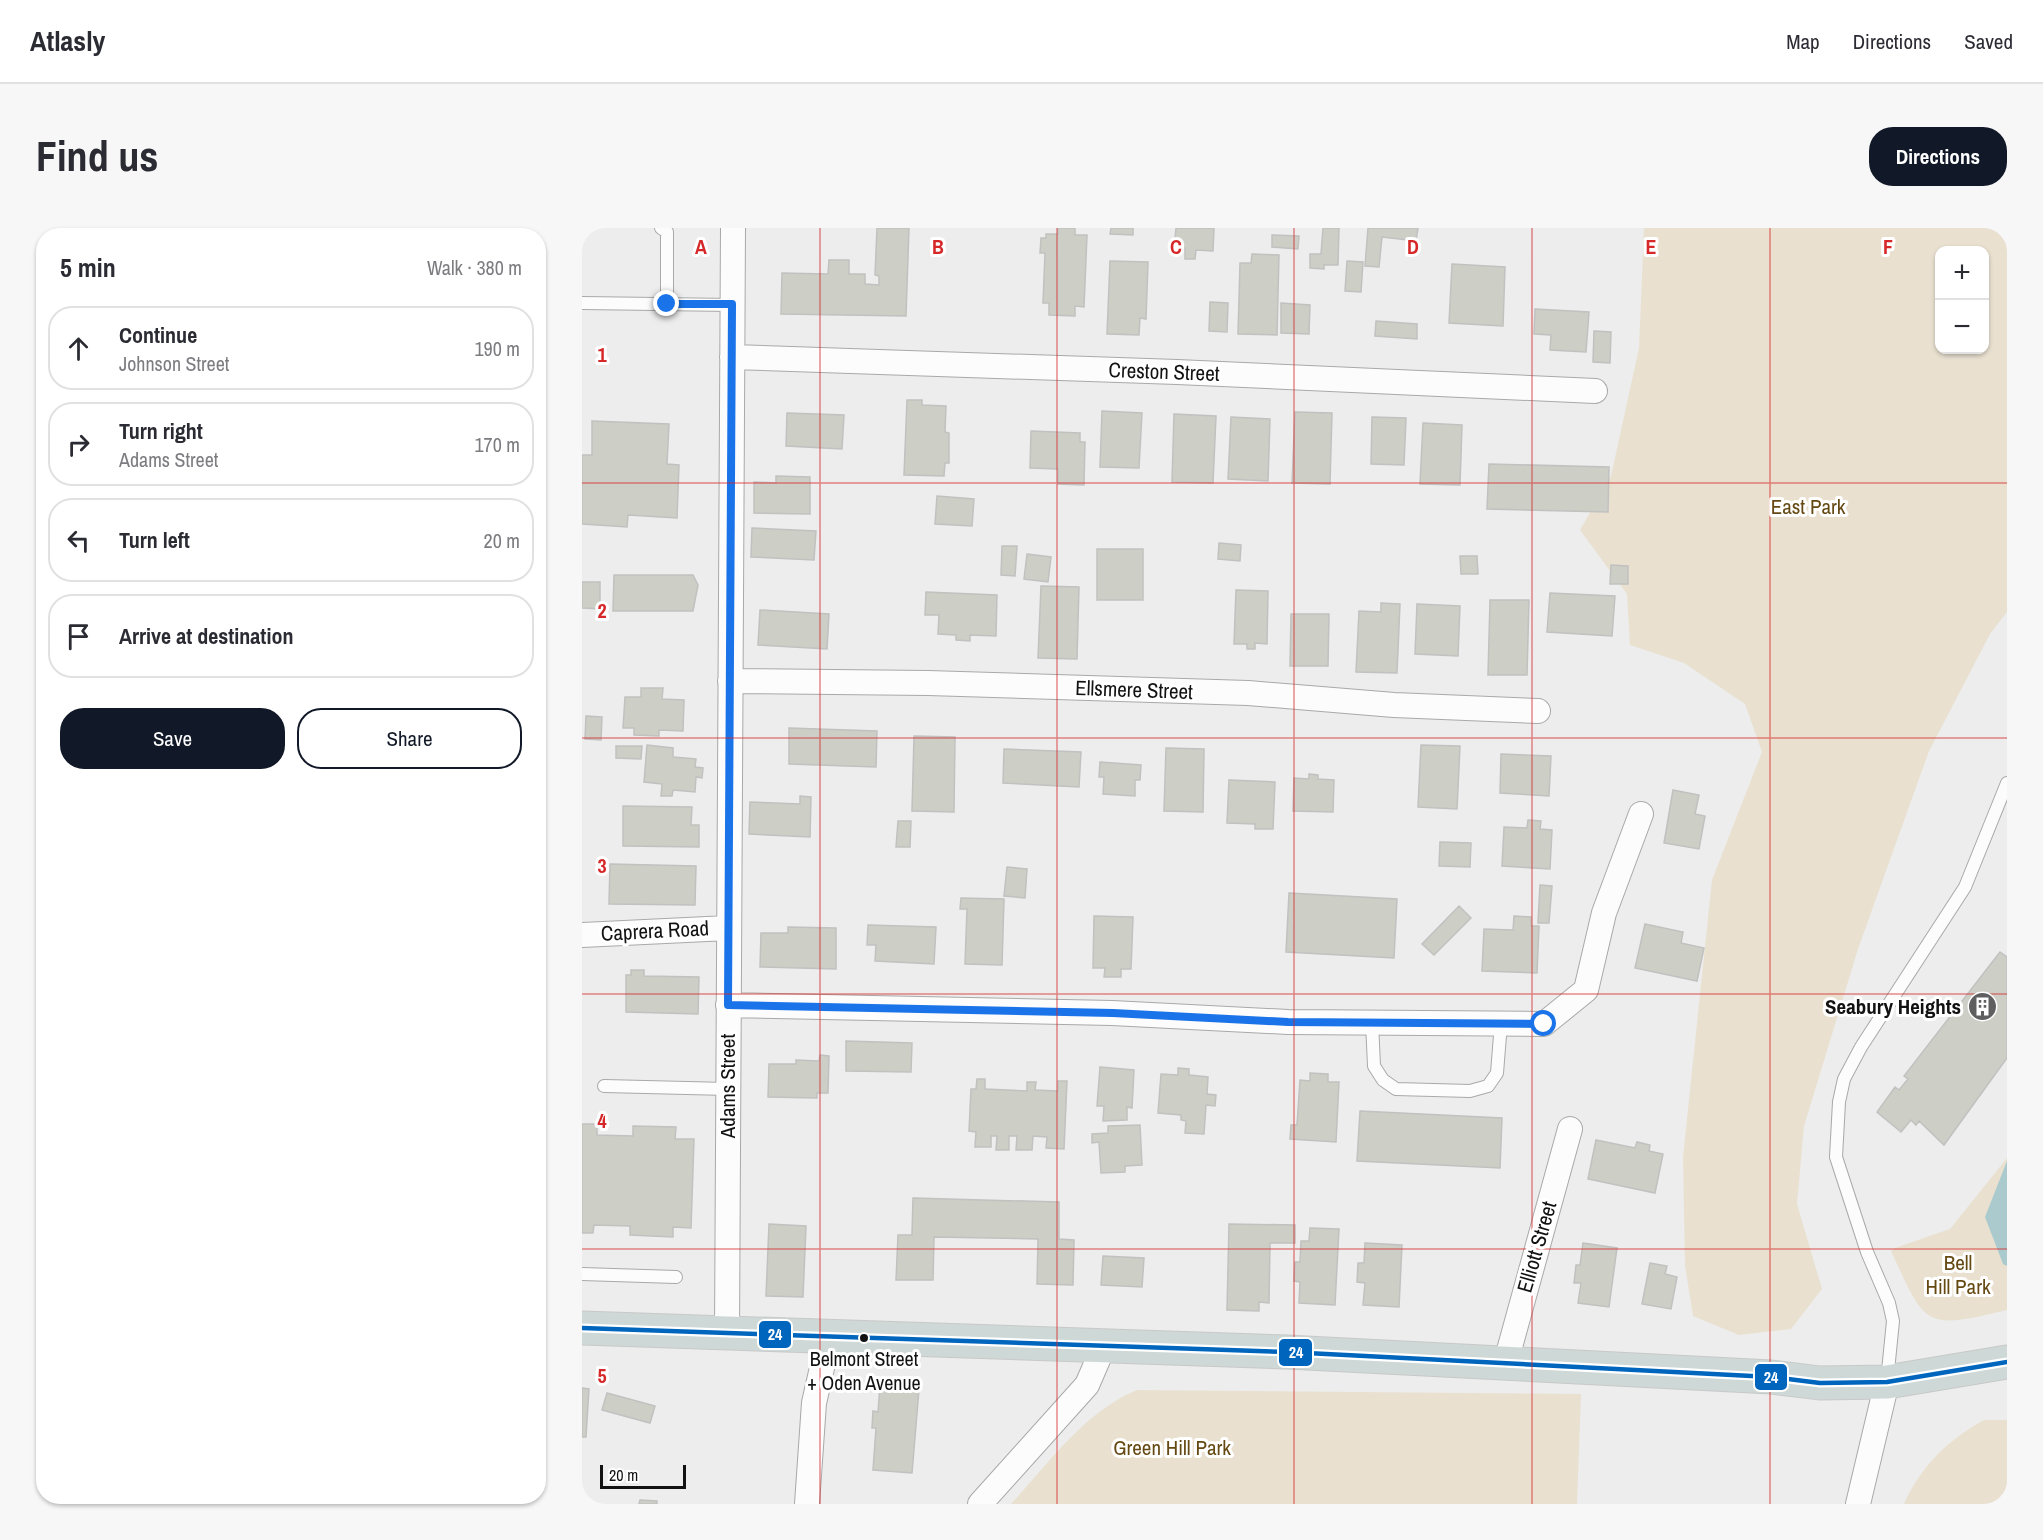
<!DOCTYPE html>
<meta charset="utf-8">
<style>
body{margin:0;font-family:"Archivo Narrow",sans-serif;background:#f7f7f7;color:#2b2b33}
.controls{position:absolute;right:18px;top:18px;display:grid;overflow:hidden;border-radius:12px;box-shadow:0 2px 4px #0004}
.controls button{width:54px;height:54px;display:grid;place-items:center;padding:0;border:0;border-bottom:2px solid #e1e1e2;background:#fff;color:#2b2b33;font:30px sans-serif}
.scale{position:absolute;left:18px;bottom:15px;width:86px;box-sizing:border-box;padding-left:6px;border:3px solid #111211;border-top:0;font-size:16px;line-height:21px;white-space:nowrap;color:#111211;-webkit-text-stroke:4px #fff;paint-order:stroke}
.stop{position:absolute;width:18px;height:18px;margin:-14px;border:4px solid #1a73e8;border-radius:50%;background:#fff}
.stop.end{background:#1a73e8;border-color:#fff;box-shadow:0 2px 6px #0008}
.list{margin:0;padding:0;list-style:none}
h2{display:flex;justify-content:space-between;align-items:center;height:78px;margin:0;padding:0 24px;font-size:26px}
h2 small{font-size:20px;font-weight:400;color:#7c7c81}
.list li{display:grid;grid-template-columns:39px 1fr auto;gap:18px;align-items:center;box-sizing:border-box;height:84px;margin:0 12px 12px;padding:0 12px;border:2px solid #e1e1e2;border-radius:24px}
.list b{display:block;font-size:22px;white-space:nowrap}
.list p{margin:0;font-size:20px;white-space:nowrap;color:#7c7c81}
.list em{font-size:20px;font-style:normal;color:#7c7c81}
.actions{display:flex;gap:12px;padding:18px 24px}
.actions a{flex:1;padding:14px 0;border:2px solid #111827;border-radius:24px;text-align:center;font-size:21px;color:#111827}
.actions .main{background:#111827;color:#fff}
.icon{flex:none;width:33px;height:33px;fill:none;stroke:currentColor;stroke-width:2;stroke-linecap:round;stroke-linejoin:round}
.map{position:relative;flex:none;width:1425px;height:1276px;overflow:hidden;border-radius:24px}
header{display:flex;align-items:center;gap:36px;box-sizing:border-box;height:84px;padding:0 30px;background:#fff;border-bottom:2px solid #e1e1e2}
header strong{font-size:28px}
nav{display:flex;gap:33px;margin-inline-start:auto;font-size:21px}
.intro{display:flex;align-items:center;justify-content:space-between;box-sizing:border-box;height:144px;padding:0 36px}
h1{margin:0;font-size:42px}
.button{padding:15px 27px;border-radius:24px;background:#111827;color:#fff;font-size:21px;font-weight:700}
main{display:flex;gap:36px;padding:0 36px}
aside{flex:1;background:#fff;border-radius:24px;box-shadow:0 2px 4px #0004}
.map>svg:first-child{display:block}
.green{fill:#e9e0d0;fill-rule:evenodd}
.water{fill:#abcacd}
.building{fill:#cdcec6;stroke:#c1c1c0;stroke-width:1.5}
.lines{fill:none;stroke-linecap:round;stroke-linejoin:round}
.service-casing{stroke:#a8a9a8;stroke-width:14}
.minor-casing{stroke:#a8a9a8;stroke-width:26}
.trunk-casing{stroke:#c8c9c8;stroke-width:35}
.service{stroke:#fcfcfc;stroke-width:12}
.minor{stroke:#fcfcfc;stroke-width:24}
.trunk{stroke:#ced8d6;stroke-width:33}
.bus-1-casing{stroke:#fff;stroke-width:9}
.bus-1{stroke:#0065bd;stroke-width:4.5}
.route{stroke:#1a73e8;stroke-width:8}
.grid{fill:none;stroke:#d62828;stroke-width:1.5;stroke-opacity:0.55}
.bus-dot{fill:#111211;stroke:#fff;stroke-width:2}
.labels{text-anchor:middle;stroke-width:6;stroke-linejoin:round;paint-order:stroke}
.bus-label{font-size:20px;fill:#111211;stroke:#fff}
.street-label{font-size:21px;fill:#111211;stroke:#fff}
.park-label{font-size:21px;fill:#654913;stroke:#fff}
.poi-label{font-size:21px;font-weight:bold;fill:#111211;stroke:#fff;text-anchor:end}
.grid-label{font-size:20px;text-anchor:middle;font-weight:bold;fill:#d62828;stroke:#fff;stroke-width:6;stroke-linejoin:round;paint-order:stroke}
.line-badge{stroke:#fff;stroke-width:2}
.badge-label{font-size:16px;text-anchor:middle;font-weight:bold;fill:#fff}
</style>
<header>
<strong>Atlasly</strong>
<nav><a>Map</a><a>Directions</a><a>Saved</a></nav>
</header>
<div class="intro"><h1>Find us</h1><a class="button">Directions</a></div>
<main>
<aside>
<h2>5 min<small>Walk · 380 m</small></h2>
<ul class="list">
<li><svg class="icon" aria-label="ahead" viewBox="0 0 24 24"><path d="M12 20V5M6 11l6-6 6 6"/></svg><div><b>Continue</b><p>Johnson Street</p></div><em>190 m</em></li>
<li><svg class="icon" aria-label="right" viewBox="0 0 24 24"><path d="M7 20v-9h11M14 6l5 5-5 5"/></svg><div><b>Turn right</b><p>Adams Street</p></div><em>170 m</em></li>
<li><svg class="icon" aria-label="left" viewBox="0 0 24 24"><path d="M17 20v-9H6M10 6l-5 5 5 5"/></svg><div><b>Turn left</b></div><em>20 m</em></li>
<li><svg class="icon" aria-label="arrive" viewBox="0 0 24 24"><path d="M6 21V4h12l-3 4 3 4H6"/></svg><div><b>Arrive at destination</b></div></li>
</ul>
<div class="actions"><a class="main">Save</a><a>Share</a></div>
</aside>
<div class="map">
<svg width="1425" height="1276" viewBox="0 0 1425 1276">
<rect width="100%" height="100%" fill="#ecedec"/>
<path class="green" d="M1062,0H1425V384L1408,406L1347,523L1276,721L1222,898L1215,976L1240,1061L1209,1101L1157,1107L1111,1088L1103,1037L1101,929L1130,652L1180,524L1163,476L1102,435L1048,417L1045,366L998,302L1029,248L1057,120ZM1358,22H1402V122H1358Z
M1425,930V1082C1342,1102 1344,1099 1309,1023L1313,1020L1368,1001Z
M555,1162L999,1166L995,1276H429C467,1235 502,1184 555,1162Z
M1402,1192H1425V1276H1322C1339,1238 1366,1212 1402,1192Z"/>
<path class="water" d="M1425,933V1038L1421,1036L1403,989Z"/>
<path class="building" d="M295,0H327L324,88L199,86L200,45L246,46L247,32H267V46H283V56L297,57V48L293,47Z
M476,0H493V7H505L502,79L493,78V88L467,87V75H461L463,25H458L459,10H464V6H476Z
M529,0H551V7L528,6Z
M594,0H632L631,23L614,22L613,31H603V21L592,20Z
M741,0H757L756,37H742V41L728,40V26H739Z
M786,0H836L834,13L800,9L797,39L783,38Z
M690,7L717,8L716,21L690,19Z
M670,26L697,27L695,107L656,106L658,35H669Z
M528,33L566,34L564,91L558,90L557,107L525,106Z
M765,33L781,34L779,64L763,63Z
M870,36L923,39L921,98L867,95Z
M628,74L646,75L645,104L627,103Z
M699,75L728,77L727,106L699,105Z
M953,81L1007,84L1004,124L968,122L969,107L952,106Z
M794,93L835,96V111L793,108Z
M1012,103L1029,104L1028,135L1011,134Z
M325,172H340V177L364,178L363,204L367,205V235H363L362,248L322,247Z
M520,183L560,185L557,240L518,239Z
M713,184L750,185L748,256L710,255Z
M205,185L262,187L260,221L204,218Z
M592,186L634,188L631,255L590,254Z
M649,189L688,191L686,253L646,251Z
M790,189L824,190L822,237L789,236Z
M10,193L87,196L85,236L97,237L95,290L46,287L45,299L0,296V227H10Z
M841,195L880,197L878,257L838,256Z
M449,203L498,205V214H503L502,257L476,256V241L448,240Z
M907,236L1027,239L1026,284L905,281Z
M194,248L228,249V286L172,285V254L194,255Z
M355,268L392,271L390,298L353,296Z
M170,300L234,303L232,332L169,329Z
M637,315L659,317L658,333L636,331Z
M420,318H435L433,348L419,347Z
M515,321H561V372H515Z
M445,326L469,329L466,354L442,351Z
M878,328H895L896,346H879Z
M1029,337L1046,338V356H1028Z
M32,347H111L116,357L111,383H31Z
M0,354H18V381L0,380Z
M459,358L497,359L495,431L456,430Z
M654,362L686,363L685,416L673,415V421H665V416H652Z
M344,364L415,367L414,408L388,407V413L374,412V407L356,406L357,387H343Z
M968,365L1033,368L1030,408L965,404Z
M908,372H947L945,447H906Z
M799,375L818,376L815,445L774,444L777,383L799,384Z
M835,376L878,378L876,428L833,426Z
M178,382L247,386L245,421L176,417Z
M709,386H747L746,438H708Z
M59,460H81L80,471L102,472L101,503L77,502V508L52,507V500H41L43,469H59Z
M4,488L20,489L19,512L3,511Z
M207,500L295,503L294,539L207,536Z
M332,508L373,509L372,584L330,583Z
M65,517L91,520V529L114,531L113,539L121,540L120,550L114,549L113,564L91,562L90,568H79L80,556L62,554Z
M839,517L878,518L875,581L836,579Z
M34,518H60L59,531L34,530Z
M584,520L622,521L621,584L582,583Z
M422,521L499,524L497,559L421,555Z
M919,526L969,528L967,568L918,565Z
M518,534L559,537L558,552H553V568L521,566L522,549H517Z
M727,546L736,547V551L752,552L751,584L711,583L712,550L727,551Z
M647,552L693,554L691,601H673V596L645,595Z
M1091,562L1117,567L1113,586L1123,588L1117,621L1082,615Z
M218,568L229,569L228,609L167,606L168,574L218,576Z
M41,578L110,579L109,597H117V619L41,618Z
M946,592L959,593L958,601L970,602L968,641L920,638L922,599L945,600Z
M316,593H329L328,619H314Z
M858,614L889,615L888,639L857,638Z
M28,636L114,638L113,677L27,676Z
M425,639L445,641L443,670L422,668Z
M958,657L970,658L967,695H956Z
M707,665L815,671L812,730L704,724Z
M379,670L422,671L420,737L383,736L385,681H378Z
M877,678L889,690L852,727L840,716Z
M512,688L551,689L549,741H539V749H522L523,740H511Z
M932,688L949,689V698H957L955,745L900,743L902,701L931,702Z
M1063,696L1101,704L1099,715L1122,720L1115,753L1053,740Z
M286,697L354,699L352,736L293,733L294,717H285Z
M206,699L254,700V741L178,739L179,705H206Z
M1418,724L1425,729V830L1362,917L1337,893L1334,897L1329,892L1319,904L1295,884L1313,859L1317,862L1326,851L1322,848Z
M49,742H62V748L117,749L116,786L44,784V747H49Z
M264,813L330,815L329,844L264,843Z
M238,827L247,828L246,865H235V870L186,869L187,836H214V832L237,833Z
M518,839L552,842L550,880L545,879V892L521,893L522,878H515Z
M596,840L607,841V847L626,849L625,866L634,867L633,878L624,877L622,906L603,905L604,893L599,892V887L576,885L579,846L596,847Z
M728,845L746,846V854H757L754,914L708,911L709,897H715L718,852L728,853Z
M395,851H403V861L445,863V854H454L453,862L476,863V853H485L482,921L464,920L465,909L451,908L450,922H434L435,908H427V922H414L415,908H409V919H393L394,904L387,903L389,861H394Z
M778,883L920,890L918,940L775,933Z
M0,896H15V907L51,908V898L94,899L93,911H112L109,1000L91,999V1009L48,1007V998L12,997L11,1005H0Z
M558,897L560,937L543,938V944L519,945L517,914L510,915V906L526,905V898Z
M1014,912L1053,920L1055,914L1068,917L1067,923L1081,926L1073,965L1006,951Z
M331,970L477,974V1011L492,1012L491,1057L455,1056L456,1011L352,1009L351,1052H314L316,1007H330Z
M187,996L224,998L221,1069L184,1068Z
M647,996L713,997V1015H688L687,1075L677,1074V1083L645,1082Z
M728,1000L757,1001L753,1077L717,1075L718,1054L712,1053L713,1034H718L719,1013H727Z
M783,1015L820,1017L817,1079L781,1077L783,1055L775,1054L776,1035H782Z
M1001,1015L1035,1020L1027,1079L996,1075L999,1055H992L994,1037H998Z
M521,1028L562,1030L560,1059L519,1057Z
M1068,1035L1085,1038L1083,1046L1095,1049L1089,1081L1060,1076Z
M298,1158L337,1161L330,1245L291,1242L294,1200H290L291,1183L296,1184Z
M0,1160L7,1161L4,1209H0Z
M25,1165L73,1178L68,1195L20,1182Z
M58,1272L75,1273V1276H57Z"/>
<g class="lines">
<defs>
<path id="service" d="M79,0L85,4V76
M0,75L150,77
M790,794L792,838L801,852L814,861L888,863L906,858L915,845L919,795
M22,858L146,861
M0,1046L94,1049
M1305,1153L1311,1093L1307,1075L1285,1024L1254,929L1257,874L1262,851L1279,819L1383,659L1425,555"/>
<path id="minor" d="M150,129L595,144L1013,163
M148,453L346,455L666,465L812,477L956,483
M0,707L146,700
M146,777L530,785L706,794L962,796L1004,762L1022,685L1059,586
M145,1105L151,0
M923,1137L988,901
M225,1276L232,1175L247,1109
M398,1276L505,1157L521,1120
M1276,1276L1305,1154"/>
<path id="trunk" d="M0,1100L705,1124L1189,1149L1238,1155L1305,1154L1425,1134"/>
</defs>
<use href="#service" class="service-casing"/>
<use href="#minor" class="minor-casing"/>
<use href="#trunk" class="trunk-casing"/>
<use href="#service" class="service"/>
<use href="#minor" class="minor"/>
<use href="#trunk" class="trunk"/>
<defs>
<path id="bus-1" d="M0,1100L705,1124L1189,1149L1238,1155L1305,1154L1425,1134"/>
</defs>
<use href="#bus-1" class="bus-1-casing"/>
<use href="#bus-1" class="bus-1"/>
</g>
<g class="lines">
<path class="route" d="M85,76H150L146,777L531,785L706,794L962,796"/>
</g>
<path class="grid" d="M238,0V1276M475,0V1276M712,0V1276M950,0V1276M1188,0V1276M0,255H1425M0,510H1425M0,766H1425M0,1021H1425"/>
<defs>
<symbol id="building-disc" viewBox="-11 -11 22 22"><circle r="9.5" fill="#5e5f5e" stroke="#fff"/><path d="M-4-6H4V6H1V3H-1V6H-4ZM-2.5-4.3h1.7v1.8h-1.7ZM.8-4.3h1.7v1.8H.8ZM-2.5-1h1.7V.8h-1.7ZM.8-1h1.7V.8H.8Z" fill="#fff"/></symbol>
</defs>
<g fill-rule="evenodd">
<use href="#building-disc" x="1384" y="762" width="33" height="33"/>
</g>
<circle class="bus-dot" cx="282" cy="1110" r="5"/>
<g class="labels">
<g class="bus-label">
<text x="282" y="1138">Belmont Street<tspan x="282" dy="24">+ Oden Avenue</tspan></text>
</g>
<g class="street-label">
<text transform="translate(582 144) rotate(2)" y="7">Creston Street</text>
<text transform="translate(552 462) rotate(2)" y="7">Ellsmere Street</text>
<text transform="translate(73 703) rotate(-3)" y="7">Caprera Road</text>
<text transform="translate(146 858) rotate(-90)" y="7">Adams Street</text>
<text transform="translate(955 1019) rotate(-74)" y="7">Elliott Street</text>
</g>
<g class="park-label">
<text x="1226" y="286">East Park</text>
<text x="1376" y="1042">Bell<tspan x="1376" dy="24">Hill Park</tspan></text>
<text x="590" y="1227">Green Hill Park</text>
</g>
<g class="poi-label">
<text x="1379" y="786">Seabury Heights</text>
</g>
</g>
<g class="grid-label">
<text x="119" y="26">A</text>
<text x="356" y="26">B</text>
<text x="594" y="26">C</text>
<text x="831" y="26">D</text>
<text x="1069" y="26">E</text>
<text x="1306" y="26">F</text>
<text x="20" y="134">1</text>
<text x="20" y="390">2</text>
<text x="20" y="645">3</text>
<text x="20" y="900">4</text>
<text x="20" y="1155">5</text>
</g>
<g class="line-badge">
<rect x="176" y="1092" width="34" height="29" rx="6" fill="#0065bd"/>
<rect x="696" y="1110" width="35" height="29" rx="6" fill="#0065bd"/>
<rect x="1172" y="1135" width="34" height="28" rx="6" fill="#0065bd"/>
</g>
<g class="badge-label">
<text x="193" y="1112">24</text>
<text x="714" y="1130">24</text>
<text x="1189" y="1155">24</text>
</g>
</svg>
<div class="controls">
<button>+</button>
<button>−</button>
</div>
<div class="scale">20 m</div>
<div class="stop" style="left:962px;top:796px"></div>
<div class="stop end" style="left:85px;top:76px"></div>
</div>
</main>
